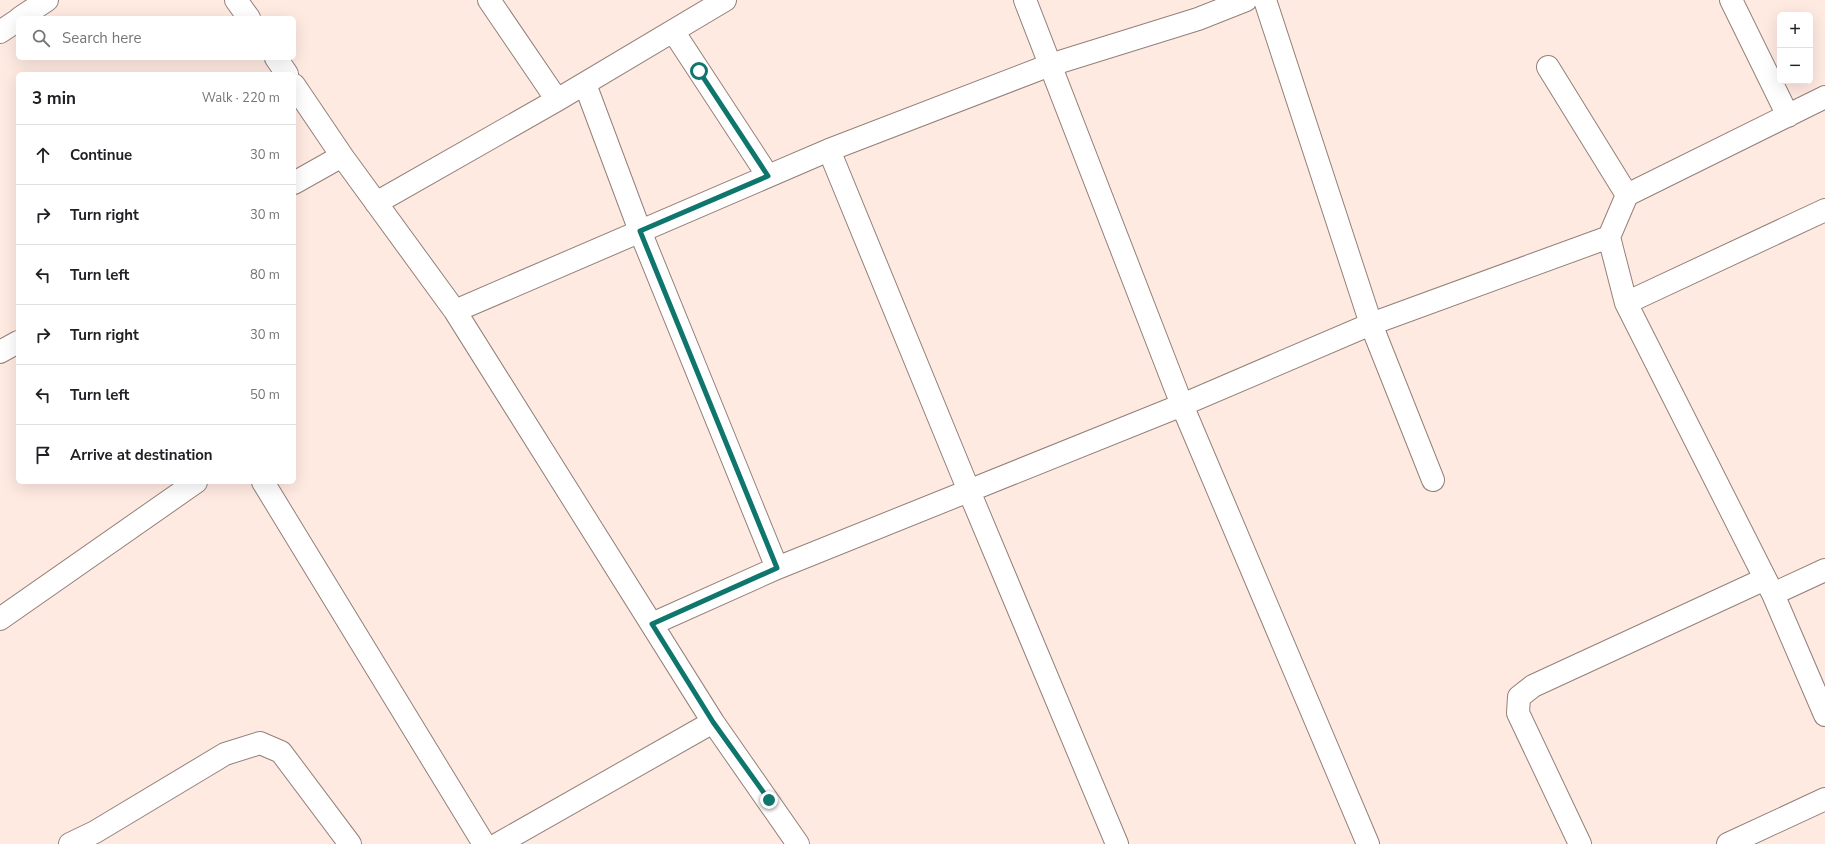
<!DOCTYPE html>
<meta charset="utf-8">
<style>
body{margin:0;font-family:"Nunito Sans",sans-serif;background:#f6f6f6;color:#202124}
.controls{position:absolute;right:12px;top:12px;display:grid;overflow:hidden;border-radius:6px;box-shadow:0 4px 16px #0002}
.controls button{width:36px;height:36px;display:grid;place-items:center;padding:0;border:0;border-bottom:1px solid #e0e0e0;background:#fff;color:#202124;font:20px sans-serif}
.stop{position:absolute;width:12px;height:12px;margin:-9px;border:3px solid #0f766e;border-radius:50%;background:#fff}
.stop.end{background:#0f766e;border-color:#fff;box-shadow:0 1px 4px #0008}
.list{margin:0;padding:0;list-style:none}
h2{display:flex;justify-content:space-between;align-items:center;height:52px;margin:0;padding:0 16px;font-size:17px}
h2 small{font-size:13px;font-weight:400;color:#757577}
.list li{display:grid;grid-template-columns:26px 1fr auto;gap:12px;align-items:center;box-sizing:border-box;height:60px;padding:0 16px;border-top:1px solid #e0e0e0}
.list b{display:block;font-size:15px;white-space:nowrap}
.list em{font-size:13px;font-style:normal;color:#757577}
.icon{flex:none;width:22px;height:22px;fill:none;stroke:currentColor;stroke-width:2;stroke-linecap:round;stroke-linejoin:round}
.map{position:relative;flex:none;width:1825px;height:844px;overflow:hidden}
.search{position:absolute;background:#fff;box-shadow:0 4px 16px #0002;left:16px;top:16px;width:280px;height:44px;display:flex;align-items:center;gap:10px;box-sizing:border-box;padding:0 14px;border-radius:6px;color:#757577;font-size:15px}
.panel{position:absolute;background:#fff;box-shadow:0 4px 16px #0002;left:16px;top:72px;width:280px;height:412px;border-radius:6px}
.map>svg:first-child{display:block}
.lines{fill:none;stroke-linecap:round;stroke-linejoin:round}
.minor-casing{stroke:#938079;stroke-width:24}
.minor{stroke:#fff;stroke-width:22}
.route{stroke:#0f766e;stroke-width:5}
</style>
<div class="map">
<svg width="1825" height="844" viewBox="0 0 1825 844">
<rect width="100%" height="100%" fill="#ffeae2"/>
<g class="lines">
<defs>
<path id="minor" d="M236,0L249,18
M489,0L557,100
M1025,0L1182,405L1368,844
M1265,0L1371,324L1433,480
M1731,0L1788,116
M20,18L47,0
M673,31L768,176
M0,32L18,20
M276,58L287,74
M1548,67L1627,195
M585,84L640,231L777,568
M294,85L342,156L455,311L713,722L798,844
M1825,97L1627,195L1609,237L1626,303L1773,594L1825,715
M829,150L969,491L1117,844
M294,183L342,156
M376,203L557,100L725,0
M1626,303L1825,210
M455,311L829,150L1050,65L1198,19L1246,0
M0,352L18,342
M263,482L484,844
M1773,594L1825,570
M0,619L196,482
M652,624L777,568L1182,405L1371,324L1609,237
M70,844L95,832L225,754L260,743L281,752L350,844
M498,844L713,722
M1580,844L1518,713L1519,697L1533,686L1765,579
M1728,844L1825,799"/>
</defs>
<use href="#minor" class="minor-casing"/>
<use href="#minor" class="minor"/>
</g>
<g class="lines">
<path class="route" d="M699,71L768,176L640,231L777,568L652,624L713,722L769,800"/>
</g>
</svg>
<div class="controls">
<button>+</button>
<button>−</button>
</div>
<div class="stop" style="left:699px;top:71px"></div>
<div class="stop end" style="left:769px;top:800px"></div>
<div class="search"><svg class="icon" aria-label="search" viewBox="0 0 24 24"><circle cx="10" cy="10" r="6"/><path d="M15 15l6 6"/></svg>Search here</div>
<section class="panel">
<h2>3 min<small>Walk · 220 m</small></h2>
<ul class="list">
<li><svg class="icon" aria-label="ahead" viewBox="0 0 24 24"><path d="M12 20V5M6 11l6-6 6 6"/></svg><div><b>Continue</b></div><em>30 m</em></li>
<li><svg class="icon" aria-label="right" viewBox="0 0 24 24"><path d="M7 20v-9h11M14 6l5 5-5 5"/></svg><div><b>Turn right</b></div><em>30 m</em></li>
<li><svg class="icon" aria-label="left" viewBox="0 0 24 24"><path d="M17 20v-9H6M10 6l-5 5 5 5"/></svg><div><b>Turn left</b></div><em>80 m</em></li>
<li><svg class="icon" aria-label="right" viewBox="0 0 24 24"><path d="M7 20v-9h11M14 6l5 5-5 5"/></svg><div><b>Turn right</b></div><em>30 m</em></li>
<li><svg class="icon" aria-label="left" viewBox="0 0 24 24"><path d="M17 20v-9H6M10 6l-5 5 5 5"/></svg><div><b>Turn left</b></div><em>50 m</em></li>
<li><svg class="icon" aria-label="arrive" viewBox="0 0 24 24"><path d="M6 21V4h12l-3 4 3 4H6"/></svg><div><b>Arrive at destination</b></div></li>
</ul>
</section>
</div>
